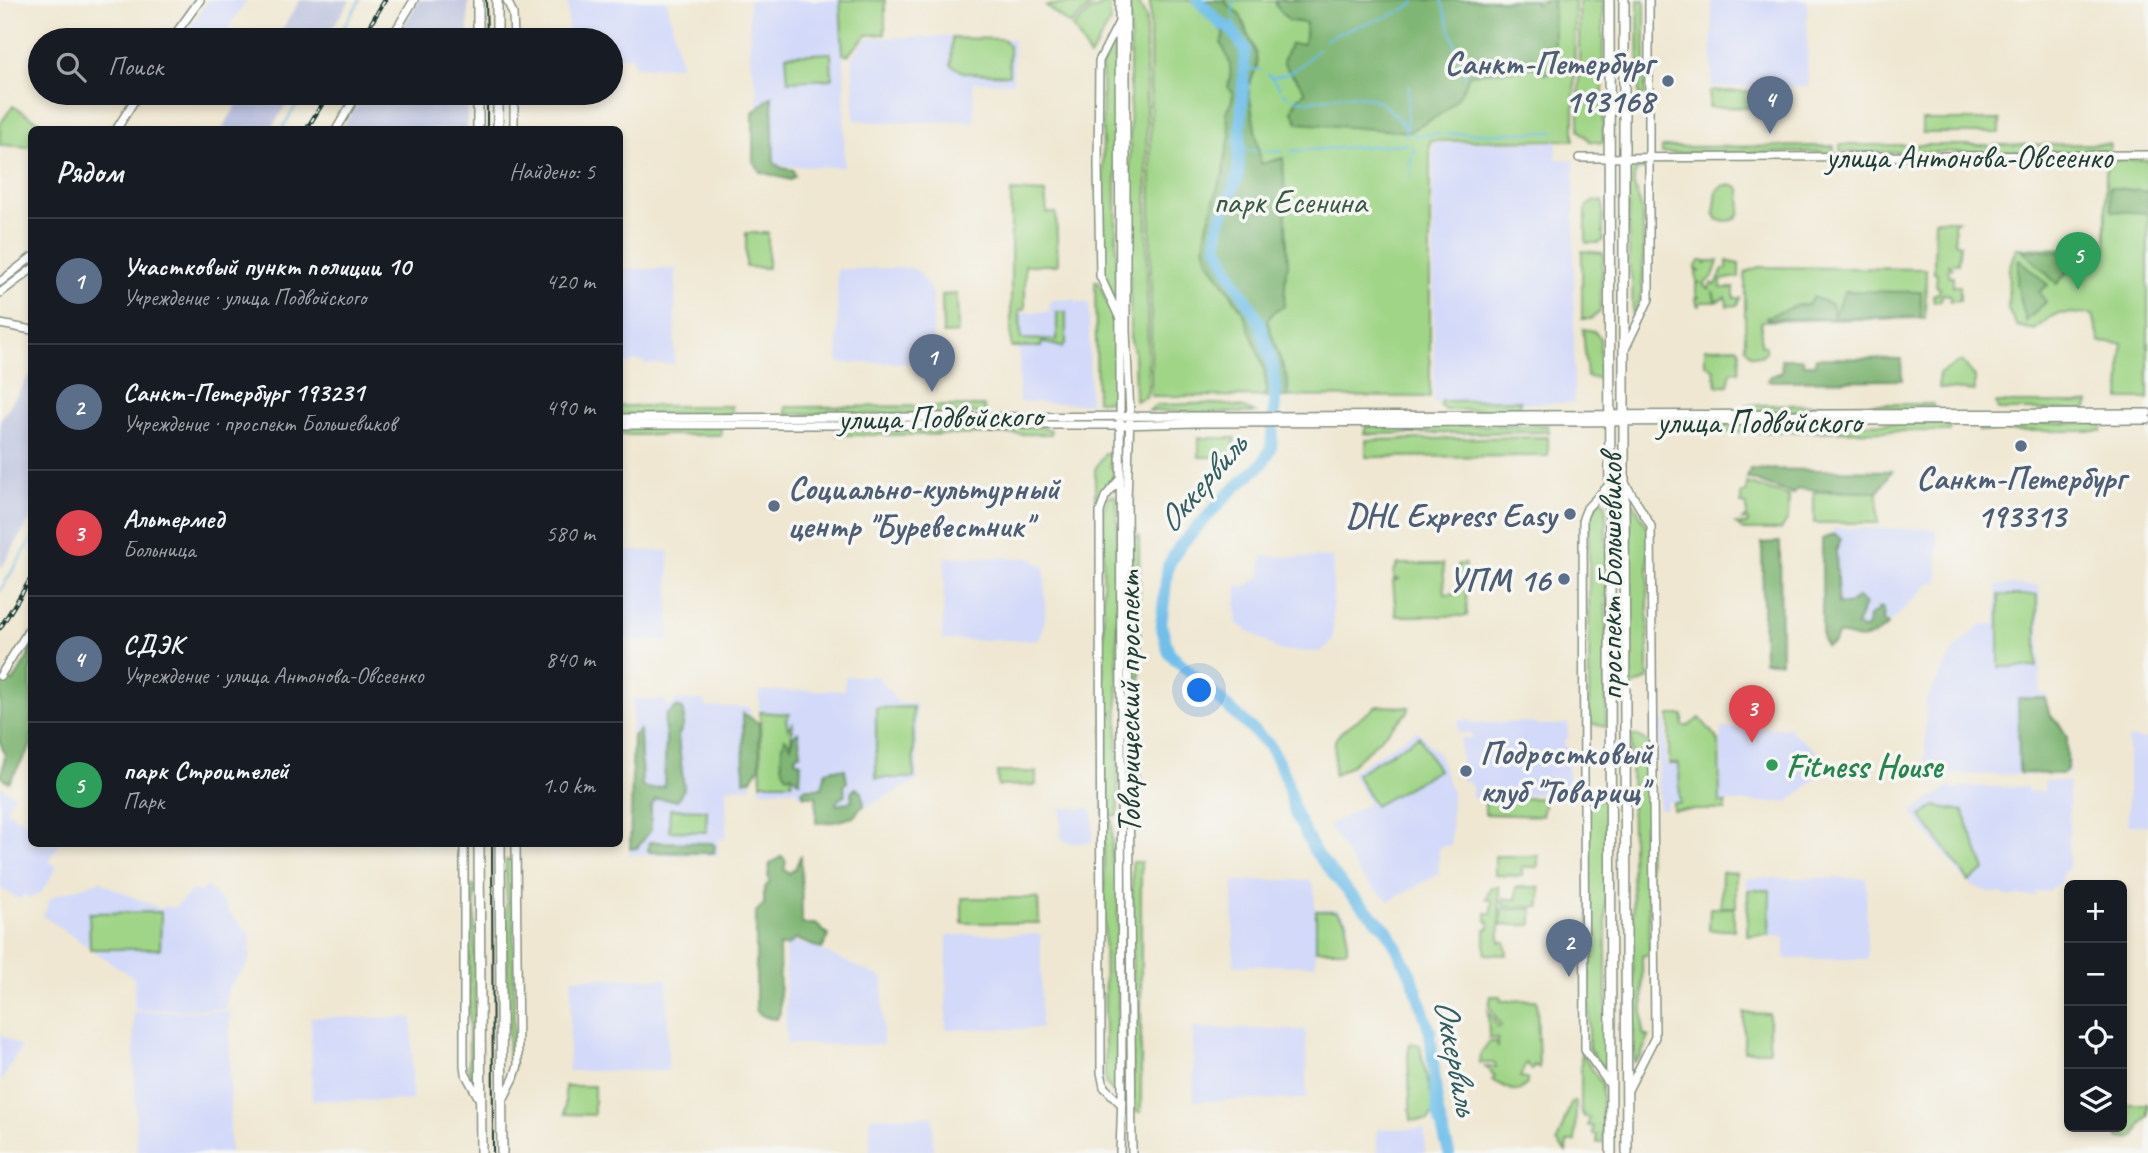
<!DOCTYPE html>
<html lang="ru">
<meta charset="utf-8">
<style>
body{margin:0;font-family:Caveat,sans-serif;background:#20242c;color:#f1f3f6}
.controls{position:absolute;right:21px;bottom:21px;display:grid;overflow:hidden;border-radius:10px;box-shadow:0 4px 10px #0003}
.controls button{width:63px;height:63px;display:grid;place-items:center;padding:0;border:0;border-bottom:2px solid #363941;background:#171b24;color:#f1f3f6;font:35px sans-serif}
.you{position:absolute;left:1200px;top:691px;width:24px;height:24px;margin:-18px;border:5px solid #fff;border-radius:50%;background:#1a73e8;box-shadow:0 0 0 10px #1a73e833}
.badge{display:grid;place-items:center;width:46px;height:46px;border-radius:50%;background:#d1495b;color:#fff;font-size:23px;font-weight:700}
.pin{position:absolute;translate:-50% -58px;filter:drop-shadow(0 2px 4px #0008)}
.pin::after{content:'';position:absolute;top:37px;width:24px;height:21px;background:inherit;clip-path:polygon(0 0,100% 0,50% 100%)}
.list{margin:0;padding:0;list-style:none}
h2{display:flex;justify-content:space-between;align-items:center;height:91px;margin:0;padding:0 28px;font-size:30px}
h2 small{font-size:23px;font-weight:400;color:#9ea1a6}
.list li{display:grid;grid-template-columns:46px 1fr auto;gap:21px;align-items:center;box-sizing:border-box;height:126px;padding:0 28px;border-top:2px solid #363941}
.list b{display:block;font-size:26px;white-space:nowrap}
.list p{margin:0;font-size:23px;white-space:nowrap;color:#9ea1a6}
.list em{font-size:23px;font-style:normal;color:#9ea1a6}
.icon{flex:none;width:38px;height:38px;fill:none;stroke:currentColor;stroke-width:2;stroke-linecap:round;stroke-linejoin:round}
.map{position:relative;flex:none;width:2148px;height:1153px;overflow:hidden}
.search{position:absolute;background:#171b24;box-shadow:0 4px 10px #0003;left:28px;top:28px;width:595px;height:77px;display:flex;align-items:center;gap:18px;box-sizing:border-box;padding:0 24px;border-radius:38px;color:#9ea1a6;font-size:26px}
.panel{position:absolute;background:#171b24;box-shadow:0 4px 10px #0003;left:28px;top:126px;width:595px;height:721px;border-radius:10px}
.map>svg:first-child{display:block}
.built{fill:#d2d9f9}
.industrial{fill:#bcc3de}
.green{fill:#a0d587;stroke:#60895e;stroke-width:2}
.forest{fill:#80b674;stroke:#507a54;stroke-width:2}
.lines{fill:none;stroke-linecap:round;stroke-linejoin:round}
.stream{stroke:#70bfea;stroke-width:2}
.river{stroke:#70bfea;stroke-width:12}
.minor-casing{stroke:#879282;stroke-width:10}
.major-casing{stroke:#879282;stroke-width:12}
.minor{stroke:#fff;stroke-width:7}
.major{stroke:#fff;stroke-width:9}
.tram{stroke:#1f3d34;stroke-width:2}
.rail-casing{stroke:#1f3d34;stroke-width:4.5}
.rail{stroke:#f6f6f2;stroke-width:2;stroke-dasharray:5;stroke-linecap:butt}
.service-dot{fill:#5c6f8a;stroke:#f6f6f2;stroke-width:2.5}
.leisure-dot{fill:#2e9e5b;stroke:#f6f6f2;stroke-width:2.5}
.labels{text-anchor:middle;stroke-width:7;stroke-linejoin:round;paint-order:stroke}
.service-label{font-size:33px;font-weight:bold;fill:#4e5e75;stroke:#f6f6f2;text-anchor:end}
.street-label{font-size:33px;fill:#1f3d34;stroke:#f6f6f2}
.park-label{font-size:33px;fill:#395b45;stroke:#f6f6f2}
.leisure-label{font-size:33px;font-weight:bold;fill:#27864d;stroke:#f6f6f2;text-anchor:start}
.water-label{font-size:35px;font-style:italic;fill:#335e62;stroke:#f6f6f2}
</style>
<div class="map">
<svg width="2148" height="1153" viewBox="0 0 2148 1153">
<rect width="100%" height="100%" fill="#f6f6f2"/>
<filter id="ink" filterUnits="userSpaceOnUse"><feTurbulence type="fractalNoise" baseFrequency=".0143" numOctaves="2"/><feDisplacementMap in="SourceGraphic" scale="14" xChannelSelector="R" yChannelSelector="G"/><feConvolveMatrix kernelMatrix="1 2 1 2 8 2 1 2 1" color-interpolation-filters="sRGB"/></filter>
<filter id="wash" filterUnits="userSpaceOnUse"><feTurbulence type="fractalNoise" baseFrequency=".00686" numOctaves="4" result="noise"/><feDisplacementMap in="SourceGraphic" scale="28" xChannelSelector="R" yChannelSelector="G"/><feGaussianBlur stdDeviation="1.57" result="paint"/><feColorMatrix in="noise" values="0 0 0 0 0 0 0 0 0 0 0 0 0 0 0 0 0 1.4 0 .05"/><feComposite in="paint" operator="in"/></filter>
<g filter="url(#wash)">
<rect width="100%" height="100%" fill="#efe7d1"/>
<path class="built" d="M209,0H247L220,40H180Z
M568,0H667L681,66L634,67L633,56L615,57V67H611V40H568Z
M749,0H841L845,80L844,167L766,166L758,156L757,88L750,57Z
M1712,0H1807L1808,87H1712Z
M943,37L1014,39L1013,83L973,82L974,121L891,123L854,120L853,55L868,38Z
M1557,142L1556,159L1574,160V403H1434L1433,143Z
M911,268L919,272L933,294V363H838L837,269Z
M620,269H676L674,364H644V361H632L631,364H620Z
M1075,299L1076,302H1087L1089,305L1090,404L1019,402V312H1049L1050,300Z
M1833,528L1937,529L1938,582H1931L1893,620L1878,627L1834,629Z
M620,551H669V640H620Z
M1262,556L1333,558V640L1321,652L1280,651L1236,623L1237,585L1247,586L1261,576Z
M945,557L1029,558L1045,567V619L1039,640H942Z
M1997,585H2039L2040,694H2046L2050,716L2066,731L2068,737L2069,771L2067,775L1925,774L1926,700L1954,650L1981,625L1996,624Z
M845,676H877L898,703H916L917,781L834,822L816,823V796H799L798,790H760L759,691L844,690Z
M633,699L665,700V706H673L675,700H704L705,707H750L751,787L727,788L726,839H718V855H629Z
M1470,720L1471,724L1524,722L1540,725H1557L1568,723V739L1564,740V747H1568V783H1566V791H1558V794H1529L1525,798H1472V785H1469V780L1462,781L1460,739L1473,738L1471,733H1458V721Z
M1658,720H1665L1666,765H1679V802H1667V809H1659Z
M1721,728H1788L1817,752V777L1789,802H1721Z
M1417,730L1439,755L1452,793L1451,845L1439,847V874L1389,901L1362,878L1328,826L1369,803L1351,772Z
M2128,739H2148V825H2128Z
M2045,780L2069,782V868L2063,872L2060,882L2049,891L2036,892L2035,896H2007L2001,893H1991L1973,886L1960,874L1913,815L1914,810L1951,786L1952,790H1959L1960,787H2027L2028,792L2044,791Z
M0,786L14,795L5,810L31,825L32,844H59L49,861L57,867L41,893L29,898L24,894L20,900L0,888Z
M1061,808H1089L1093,814V838L1090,843H1068L1061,838Z
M1747,878H1866L1867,959H1785V937L1746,935Z
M102,880L104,884L161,909L164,906L174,908L193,890L201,892L206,886L228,907V912L250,934V959L246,967L228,987L225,1009L135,1010L134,978L43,916L51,897Z
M1310,880L1314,886L1315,909H1338L1349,921L1348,951L1315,950V965L1234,966L1233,881Z
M1041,934V1029H946L947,935Z
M785,939L813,947L883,978V1045L786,1044Z
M572,978L667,979L668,1071H568Z
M230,1011V1153H137L133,1012Z
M311,1017L412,1018V1101L312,1100Z
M1193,1028L1306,1030L1307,1099L1194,1101Z
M0,1034L21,1047L0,1083Z
M870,1117H933V1151L870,1152Z
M1377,1129H1425V1153H1377Z"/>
<path class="industrial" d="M300,0H350L325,40H276Z
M419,0H468V40H395Z
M244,93H293L271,129H222Z
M365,93H467V129H341Z
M31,373V518L0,570V421Z"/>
<path class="green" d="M840,0H885V34L867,35L848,55L843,54Z
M1130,0C1140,2 1143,10 1146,19L1148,390L1146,397L1135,401L1134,351L1130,337Z
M1150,0H1575L1574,140L1430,141V397L1151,396Z
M1579,0H1603V143L1590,141L1579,130Z
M1638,0H1645V94L1639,98Z
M1110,2V22L1090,57L1073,27L1090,11Z
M1070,3L1092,5L1070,25L1046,6Z
M952,38L1003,39L1009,46V75L965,73L951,65Z
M1112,43L1115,45L1117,295L1114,299L1104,275L1102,65Z
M831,53L832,79L788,81L786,55Z
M1710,91L1788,92V108L1709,107Z
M13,106L44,125L43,129L32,130L31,147L0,145V124Z
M1922,120H2000V133H1922Z
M2110,144V151L1994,152V145Z
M1840,145H1989V152H1840Z
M1834,146V152L1662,153V147Z
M2106,160H2148V399H2120L2122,344L2100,342L2093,315C2064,313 2057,308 2035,330L2017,326L2008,310L2009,269L2016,248L2106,249Z
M1631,162H1641L1646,167V169L1637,170C1628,185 1640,197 1642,212C1644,238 1646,288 1636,311L1639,315L1633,325L1632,282L1629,265L1628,168Z
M1724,185H1735L1740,189C1741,209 1745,225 1718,220L1714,213L1717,190Z
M1011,191L1045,193L1047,213H1056L1058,265H1025V309L1020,310L1021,339L1057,340V312H1066V342L1062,347L1042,342L1041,347H1011Z
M1594,201H1603V240L1599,243H1586V207Z
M1935,220H1958L1954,223L1955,242L1960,244L1958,264H1949L1952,268L1948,269L1949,277H1953V286H1960V300L1950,301V295L1942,294L1941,300L1934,302L1933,295L1938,293L1939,288L1936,287L1937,273L1934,272Z
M746,233H768V268L746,267Z
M1582,251L1603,253L1600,312L1591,319H1582Z
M1700,261H1705L1706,265L1707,261H1718L1713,277L1703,284L1709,289L1711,283L1716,285L1723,269H1727V261L1739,264V277L1721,280V288H1734V298H1740L1737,305L1727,306L1726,297L1716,302L1713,291L1715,302H1701L1699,306L1697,305L1696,298L1700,297L1696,296V284L1700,282H1696V272L1700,271L1696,270V266Z
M1759,267L1926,269L1925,318L1761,321V345L1765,346V352L1761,356L1751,355L1745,347V277L1746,272Z
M1095,281H1098L1114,321V401H1097Z
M957,294L958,333L943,334L942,295Z
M1583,329L1594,331L1600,338V378L1587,377Z
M1737,347L1740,351L1739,371L1731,372L1728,385L1717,386L1714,370L1705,363V348Z
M1962,361L1975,377V391L1939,388V374Z
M1520,400L1519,407L1515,410H1445L1440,406L1442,401Z
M1996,403H2089L2086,410H1998Z
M1933,404V410L1747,411V405Z
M1156,405C1183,405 1233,399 1255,413L1149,411Z
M620,406H732V414H620Z
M984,406L987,413L786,414V407Z
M1950,423V431L1719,432L1721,425Z
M2102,423V431H1979V424Z
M1547,425L1549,432L1364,434L1366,426Z
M1041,427L1051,430V434L837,435V428Z
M620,428H721V435H620Z
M1548,437V456L1366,457V440Z
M1199,438H1235L1233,454L1227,457H1199Z
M1105,453H1110V467L1114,468L1113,481L1098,501L1095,498V469Z
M1747,483L1789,496L1788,519L1781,530H1743L1736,524L1747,525L1748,520H1742L1747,517V505L1741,504V493H1746Z
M1814,492H1878V523H1814Z
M1113,495L1117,498L1118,816H1104L1103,510L1109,496Z
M1602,500L1606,504V727L1589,723V516L1599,501Z
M1630,502L1634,504L1648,528V679L1635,685H1631Z
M1139,536L1141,817L1132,816L1131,538Z
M1398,564H1443L1445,594L1458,593V564H1465L1467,616H1396L1393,581L1400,579H1394V571Z
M1999,595H2037V667H1999Z
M1377,706L1409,707L1408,712L1351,766L1334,775L1335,740L1341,732Z
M913,707L914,778H876V708Z
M760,712L790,714L786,719L788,729L793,722L790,747L792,783H761Z
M1669,715H1683V726H1688L1700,718L1719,741L1720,803H1726V810H1673V803H1680L1679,764H1669Z
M1419,736L1438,770L1375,806L1356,774Z
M1631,736H1637L1648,743L1649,954L1642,956L1643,1034L1649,1037L1640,1057L1634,1062Z
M997,772H1036V785L998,786Z
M1546,798L1542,816L1485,814V799Z
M1600,799H1606V1065L1604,1069L1589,1049V804Z
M1935,806L1963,811L1985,870L1969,881L1921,816Z
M670,809L707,810L706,832L669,831Z
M1104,821H1112V864L1118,865V1096L1105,1083Z
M1495,856H1538V867H1522V876L1495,875Z
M506,860H513L514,1064L509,1080Z
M1132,862H1141V1112H1136L1133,1098Z
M1722,872L1736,873V907H1721Z
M469,886H475V1080L469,1071Z
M1491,887H1499L1500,942H1505L1507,955L1485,954V929H1489V922L1486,921V913H1492V900L1486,899Z
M1516,887H1540V907L1503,906V899H1516Z
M1748,890H1770L1769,935H1747Z
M962,898H1038L1039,923H962Z
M1710,908H1734V930H1709Z
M1501,909H1532V925H1501Z
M1316,911H1336L1347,922V950H1316Z
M161,912L160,949H90L89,913Z
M1491,996H1500L1501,1001L1537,1000L1539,1068L1534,1065L1532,1070L1526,1063L1520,1077L1527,1078V1084L1520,1090H1511L1492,1080L1495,1076L1485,1067H1496L1494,1063H1480L1481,1053L1489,1042H1497L1498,1048V1039L1489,1038L1488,1011L1498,1027L1501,1026L1489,1006Z
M1744,1013L1769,1014V1051H1744Z
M1410,1043L1420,1045C1423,1068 1431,1088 1434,1111L1428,1121L1411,1120L1408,1055Z
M1581,1052L1602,1085L1603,1143H1597V1135L1593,1134V1126H1588L1589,1117H1584L1581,1110Z
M565,1086H594V1115L565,1114Z
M1574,1101L1576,1104L1575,1142H1567L1566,1152L1557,1142L1571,1103Z
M2122,1104H2148V1116C2138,1123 2139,1133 2132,1138H2118V1127H2122Z"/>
<path class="forest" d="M1192,0H1223L1240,15L1256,53L1257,66L1248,87L1261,164L1283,158L1288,266L1286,271L1284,306L1273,313L1267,321L1288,381V397H1261L1267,392L1264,369L1243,312L1208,260L1204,246L1207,227L1219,183L1224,173V165L1230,135L1226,111L1231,105L1233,94L1228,87C1233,70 1230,59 1221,44L1224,33Z
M1276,0H1535L1537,5L1546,0H1553L1555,71L1544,74L1531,66C1510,73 1490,69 1469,75C1465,90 1453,106 1439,115C1429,122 1420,123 1410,132L1298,123L1292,110L1297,99L1305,92C1299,78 1289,75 1283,62L1290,44H1304L1306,23L1289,21L1276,6Z
M772,96L774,163L782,168L793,170L795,176L790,180L760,172L753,161V112Z
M2109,187L2148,192V213L2112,211Z
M2022,250L2062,252L2074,265L2057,284Z
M2019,259L2048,285L2039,292L2046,302L2026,321L2017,284Z
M1845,291L1921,292V317L1767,319L1766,317L1798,305H1808L1813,297L1831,304L1834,315Z
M1816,358L1901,359L1902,380L1768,381L1769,377L1782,372L1781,359H1803V364H1815Z
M1750,469L1892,471L1878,492L1798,489L1793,494L1747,478Z
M1835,534L1841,539L1836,551L1838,604L1847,605L1858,597L1865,604L1856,626L1864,630L1868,626L1869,616L1877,612L1879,607L1884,609L1883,621L1888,625C1879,633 1867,641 1855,638C1847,636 1845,634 1837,635L1834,642L1826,646L1822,639V539Z
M1780,542L1781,662H1764L1762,543Z
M31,632V746L9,782L1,777L5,756L0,741V688L5,679L13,682L28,657Z
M2018,698H2045L2050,716L2060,725L2067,737V769L2063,774L2019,773Z
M677,707L682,709C686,718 683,728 678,736L684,789L677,800L656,799L651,806V830L637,848L630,849L633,736L640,730L642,787L653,789L664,786L666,737L664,723L666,715Z
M743,713L759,723L760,766L752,779L744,781Z
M798,732L801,753L796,755L795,760L801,763L800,781H798L792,775L787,776C779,766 781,750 785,738L791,746L793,736Z
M834,769H845L847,782L844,786L845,794L836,802L837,805L852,801L851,792L856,788L862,792L864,806L859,809L854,817L834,822L816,823V796H804L802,791L805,788H822L826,771Z
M649,842L712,843L715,846L714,853L650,852L648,850Z
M801,855L802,924H816L829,936L822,949L796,939L787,946H779L780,1012L777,1019C770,1019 760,1016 756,1010V912L764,904V889L770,881L768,876L770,864L782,856L786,861L784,870L789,873L795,869Z"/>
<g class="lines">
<path class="stream" d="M1234,0C1231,12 1236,23 1235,35
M1441,0L1465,76
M336,40L360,0
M1325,41C1351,22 1389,23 1415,2
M1245,69L1260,70
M1268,74L1280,88
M1271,77C1292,76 1304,63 1318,49
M1283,92L1289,97
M1294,99C1308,102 1318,100 1332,97C1370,91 1385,101 1407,129
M281,130L304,93
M1445,134L1554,132
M1413,135L1440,134
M1406,136L1409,85
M1239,148L1257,151
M1264,151L1283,152
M1291,151L1406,144
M1410,177L1411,157L1415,150L1411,147
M0,591L32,539"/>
<path class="river" d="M1198,0L1220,23L1231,29L1245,49L1238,176L1219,224L1217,245L1233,278L1259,321L1272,363L1276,390L1271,448L1263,463L1228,494L1179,547L1168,566L1161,625L1169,653L1269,745L1285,775L1295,813L1315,852L1350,894L1387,930L1412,977L1430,1032L1438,1113L1449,1153"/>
</g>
</g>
<g filter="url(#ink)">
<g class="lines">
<defs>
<path id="minor" d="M507,0L513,14L514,40
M1119,0L1122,1094L1120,1153
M1126,0V331L1130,415L1127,499L1132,1153
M1119,22L1099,61L1098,166L1100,276L1120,319
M171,40L200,0
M390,40L414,0
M514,93V130
M116,130L139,93
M336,130L358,93
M1579,158L2148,155
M0,282L32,257
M0,293L32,269
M0,324L32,330
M1625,349L1649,299V0
M620,418L2148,413
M620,425H1119L1195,423L2148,420
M1119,480L1105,497L1100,512L1101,1072L1104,1087L1121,1104
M1625,483L1651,526L1655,1037L1627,1092
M1610,484L1587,508L1583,518L1585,1050L1610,1085
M0,676L32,625
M464,844V1065L465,1073L481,1102
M502,1102L514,1078L518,1065L516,844"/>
<path id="major" d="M478,0V40
M497,0V40
M1609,0L1611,1153
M1624,0V500L1627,1153
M478,93V130
M498,93V130
M479,844L481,1153
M500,844L502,1153"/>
</defs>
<use href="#minor" class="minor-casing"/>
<use href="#major" class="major-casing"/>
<use href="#minor" class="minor"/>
<use href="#major" class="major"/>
<path class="tram" d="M486,0L487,40
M487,93V130
M492,844L493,1153"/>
<defs>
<path id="rail" d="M361,40L385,0
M306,130L329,93
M0,628L32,577"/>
</defs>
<use href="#rail" class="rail-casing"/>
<use href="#rail" class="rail"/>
</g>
</g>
<g class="service-dot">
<circle cx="1668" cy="81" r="7"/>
<circle cx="2021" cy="446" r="7"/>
<circle cx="774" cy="506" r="7"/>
<circle cx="1570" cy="514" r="7"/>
<circle cx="1564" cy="579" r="7"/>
<circle cx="1466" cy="771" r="7"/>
</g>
<circle class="leisure-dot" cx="1772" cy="765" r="7"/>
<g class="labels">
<g class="service-label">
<text x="1654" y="74">Санкт-Петербург<tspan x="1654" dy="38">193168</tspan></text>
<text x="2021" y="489" text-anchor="middle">Санкт-Петербург<tspan x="2021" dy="38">193313</tspan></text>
<text x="788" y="499" text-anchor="start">Социально-культурный<tspan x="788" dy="38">центр "Буревестник"</tspan></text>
<text x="1556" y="526">DHL Express Easy</text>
<text x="1550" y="591">УПМ 16</text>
<text x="1480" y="764" text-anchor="start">Подростковый<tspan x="1480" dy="38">клуб "Товарищ"</tspan></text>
</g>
<g class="street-label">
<text x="1969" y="168">улица Антонова-Овсеенко</text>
<text transform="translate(940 416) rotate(-1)" y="12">улица Подвойского</text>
<text x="1759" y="433">улица Подвойского</text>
<text transform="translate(1610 577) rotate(-90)" y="12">проспект Большевиков</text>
<text transform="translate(1128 702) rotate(-90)" y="12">Товарищеский проспект</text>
</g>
<g class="park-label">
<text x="1290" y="213">парк Есенина</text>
</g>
<g class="leisure-label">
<text x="1786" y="777">Fitness House</text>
</g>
<g class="water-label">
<text transform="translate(1201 483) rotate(-49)" y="12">Оккервиль</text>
<text transform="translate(1457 1056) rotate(79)" y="12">Оккервиль</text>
</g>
</g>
</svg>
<div class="controls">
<button>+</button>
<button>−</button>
<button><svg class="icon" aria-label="locate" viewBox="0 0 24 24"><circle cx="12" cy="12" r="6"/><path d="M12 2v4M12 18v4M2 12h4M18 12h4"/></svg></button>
<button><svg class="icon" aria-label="layers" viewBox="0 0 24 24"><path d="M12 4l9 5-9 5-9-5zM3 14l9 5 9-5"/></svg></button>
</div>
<div class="you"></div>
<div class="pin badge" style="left:932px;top:392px;background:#5c6f8a">1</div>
<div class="pin badge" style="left:1569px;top:977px;background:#5c6f8a">2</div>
<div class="pin badge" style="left:1752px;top:743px;background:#e0444e">3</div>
<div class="pin badge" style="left:1770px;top:134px;background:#5c6f8a">4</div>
<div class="pin badge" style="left:2078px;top:290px;background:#2e9e5b">5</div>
<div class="search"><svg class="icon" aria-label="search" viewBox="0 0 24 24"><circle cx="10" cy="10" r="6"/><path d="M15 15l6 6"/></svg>Поиск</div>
<section class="panel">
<h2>Рядом<small>Найдено: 5</small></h2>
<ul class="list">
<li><span class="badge" style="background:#5c6f8a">1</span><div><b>Участковый пункт полиции 10</b><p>Учреждение · улица Подвойского</p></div><em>420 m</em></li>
<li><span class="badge" style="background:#5c6f8a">2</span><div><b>Санкт-Петербург 193231</b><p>Учреждение · проспект Большевиков</p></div><em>490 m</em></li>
<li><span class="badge" style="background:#e0444e">3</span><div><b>Альтермед</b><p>Больница</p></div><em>580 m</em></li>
<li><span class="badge" style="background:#5c6f8a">4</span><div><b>СДЭК</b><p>Учреждение · улица Антонова-Овсеенко</p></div><em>840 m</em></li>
<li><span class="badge" style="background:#2e9e5b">5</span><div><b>парк Строителей</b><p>Парк</p></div><em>1.0 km</em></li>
</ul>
</section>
</div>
